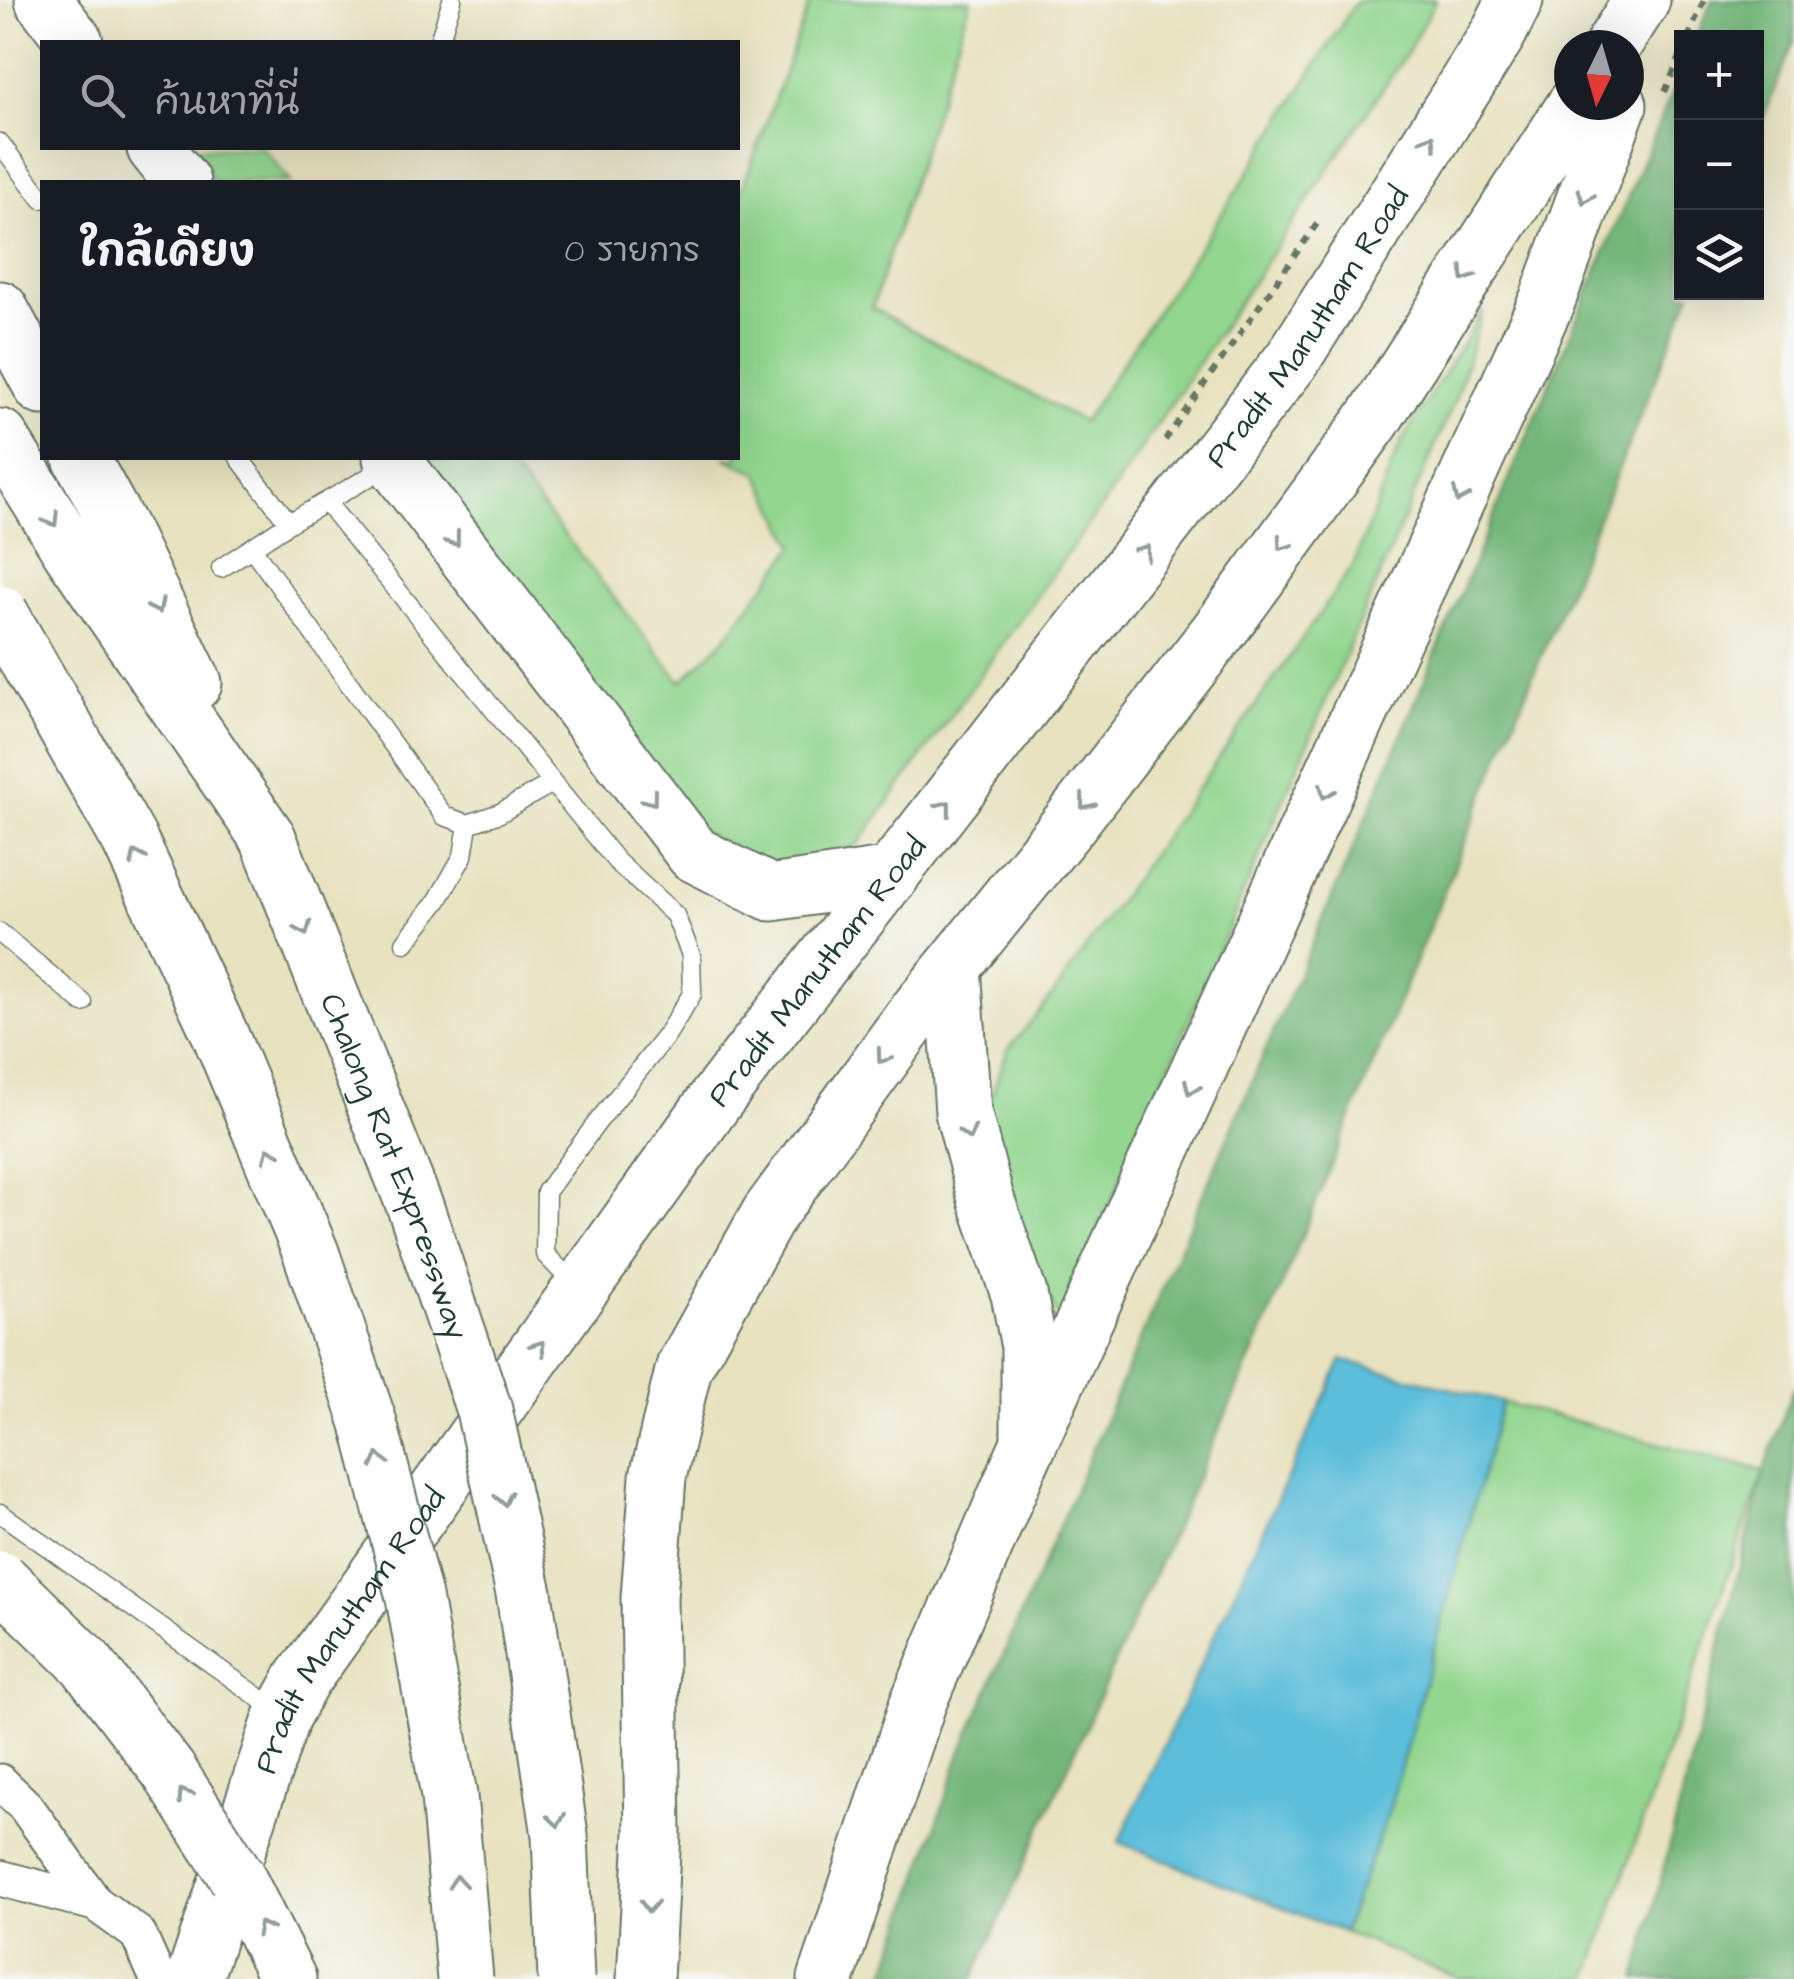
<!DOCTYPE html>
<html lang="th">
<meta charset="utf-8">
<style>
body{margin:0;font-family:"Architects Daughter","Playpen Sans Thai",sans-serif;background:#20242c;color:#f1f3f6}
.controls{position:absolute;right:30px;top:30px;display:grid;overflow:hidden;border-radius:0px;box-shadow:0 10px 40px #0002}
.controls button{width:90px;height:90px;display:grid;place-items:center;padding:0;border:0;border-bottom:2px solid #363941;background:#171b24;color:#f1f3f6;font:50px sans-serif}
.compass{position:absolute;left:1554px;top:30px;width:90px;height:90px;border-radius:50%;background:#171b24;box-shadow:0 10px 40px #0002;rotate:185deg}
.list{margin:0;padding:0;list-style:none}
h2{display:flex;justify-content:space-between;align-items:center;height:130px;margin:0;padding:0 40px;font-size:42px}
h2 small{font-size:32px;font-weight:400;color:#9ea1a6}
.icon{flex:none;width:55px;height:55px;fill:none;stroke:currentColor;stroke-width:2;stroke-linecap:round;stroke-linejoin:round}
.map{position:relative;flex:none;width:1794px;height:1979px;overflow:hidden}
.search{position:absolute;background:#171b24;box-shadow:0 10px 40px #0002;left:40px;top:40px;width:700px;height:110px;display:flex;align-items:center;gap:25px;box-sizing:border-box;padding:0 35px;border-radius:0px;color:#9ea1a6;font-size:38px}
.panel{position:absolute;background:#171b24;box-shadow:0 10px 40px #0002;left:40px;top:180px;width:700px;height:280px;border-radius:0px}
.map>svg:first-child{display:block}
.green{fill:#92d68f;stroke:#588a62;stroke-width:2.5}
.forest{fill:#75b77a;stroke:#4a7a57;stroke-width:2.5}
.water{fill:#5cbeda;stroke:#3e7e87;stroke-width:2.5}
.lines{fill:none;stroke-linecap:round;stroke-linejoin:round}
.service-casing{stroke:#657765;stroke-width:21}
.minor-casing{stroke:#657765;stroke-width:39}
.primary-casing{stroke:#657765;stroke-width:59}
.motorway-casing{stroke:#657765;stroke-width:59}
.path{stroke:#657765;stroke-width:6;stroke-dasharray:8 8;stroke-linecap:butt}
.service{stroke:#fff;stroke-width:18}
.minor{stroke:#fff;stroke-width:35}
.primary{stroke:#fff;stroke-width:55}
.motorway{stroke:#fff;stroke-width:55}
.motorway-bridge-casing{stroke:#657765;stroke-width:59;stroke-linecap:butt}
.motorway-bridge{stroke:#fff;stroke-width:55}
.oneway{stroke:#8f9e9a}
.labels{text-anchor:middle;stroke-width:8;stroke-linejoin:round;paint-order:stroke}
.street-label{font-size:32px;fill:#1f3d34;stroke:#f6f6f2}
</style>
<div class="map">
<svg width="1794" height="1979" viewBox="0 0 1794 1979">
<rect width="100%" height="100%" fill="#f6f6f2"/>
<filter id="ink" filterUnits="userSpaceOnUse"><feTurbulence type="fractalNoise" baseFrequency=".01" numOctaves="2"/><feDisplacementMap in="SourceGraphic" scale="20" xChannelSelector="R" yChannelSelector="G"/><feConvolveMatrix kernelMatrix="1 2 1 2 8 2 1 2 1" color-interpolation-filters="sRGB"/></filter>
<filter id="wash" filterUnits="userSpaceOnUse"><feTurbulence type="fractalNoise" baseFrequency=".0048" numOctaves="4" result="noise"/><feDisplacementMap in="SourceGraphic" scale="40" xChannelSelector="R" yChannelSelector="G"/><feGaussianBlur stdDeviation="2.25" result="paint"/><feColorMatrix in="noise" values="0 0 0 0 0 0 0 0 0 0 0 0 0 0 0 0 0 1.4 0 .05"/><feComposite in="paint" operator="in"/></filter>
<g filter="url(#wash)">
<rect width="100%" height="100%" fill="#e8e2c0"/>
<path class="green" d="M811,0H971L872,308L1083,422L1238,189L1357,0H1436L1408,51L1109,496L857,846L805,863L751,862L696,827L421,458H503L681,682L723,641L795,546L758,473L725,458H738V200Z
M189,148H263L290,182H215Z
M1483,311L1456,397L1060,1321L993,1174L984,1116L1007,1051L1056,991L1353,566L1401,442Z
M1502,1402L1764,1471L1588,1979H1460L1343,1932L1389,1810Z"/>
<path class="forest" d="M1712,0H1794V42L1757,133L1756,38L1696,37Z
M1681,71L1682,292L1691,293L1260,1338L973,1979H884L962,1750L1366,819Z
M1794,1387V1979H1636L1764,1471Z"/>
<path class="water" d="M1342,1360L1502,1402L1389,1810L1343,1932L1119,1842Z"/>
</g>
<g filter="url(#ink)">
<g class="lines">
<defs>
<path id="service" d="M439,42L452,0
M0,143L42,199
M239,458L289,523
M326,502L616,861L675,915L691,955L692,994L666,1036L596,1124L546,1192L545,1254L576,1286
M252,548L444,816L468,824L500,813L552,783
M221,568L289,523L390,465
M0,933L83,1003
M405,943L438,900L463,856L468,824
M0,1513L278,1711"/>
<path id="minor" d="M0,1782L26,1807L95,1903
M0,1878L95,1903L138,1934L158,1979"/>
<g id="primary">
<path id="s1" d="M194,1979L283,1714L302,1680L717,1098L1292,360L1498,34L1515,0"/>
<path d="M826,1979L918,1703L1020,1463L1547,301L1619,105"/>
</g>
<path id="motorway" d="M43,0L75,42
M1613,45L1642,0
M155,148L182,182
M0,309L42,387
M0,437L70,550L268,838
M81,458L120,529L194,683
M391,458L694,854L771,893L892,875
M953,967L963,1112L986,1199L1019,1294L1029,1347V1444
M237,1877L288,1979
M645,1979L653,1833L649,1598L658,1477L684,1367L769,1214L914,1015L1069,824L1225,623L1373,420L1575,105"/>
</defs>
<use href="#service" class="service-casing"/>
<use href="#minor" class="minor-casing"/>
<use href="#primary" class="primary-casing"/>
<use href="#motorway" class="motorway-casing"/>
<path class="path" d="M1688,38L1704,0
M1665,92L1682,52
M1165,440L1319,221"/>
<use href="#service" class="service"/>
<use href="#minor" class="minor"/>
<use href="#primary" class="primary"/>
<use href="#motorway" class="motorway"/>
<defs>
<g id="motorway-bridge">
<path d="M0,613L129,839L219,1032L311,1253L368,1420L414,1597L449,1796L465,1979"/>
<path id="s2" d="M268,838L416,1209L484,1410L524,1593L560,1835L566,1979"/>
<path d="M0,1579L86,1663L168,1770L237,1877"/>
</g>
</defs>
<use href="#motorway-bridge" class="motorway-bridge-casing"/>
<use href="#motorway-bridge" class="motorway-bridge"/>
</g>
<defs><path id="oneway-chevron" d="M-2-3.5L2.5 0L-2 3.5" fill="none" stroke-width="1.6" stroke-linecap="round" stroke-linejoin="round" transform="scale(2.5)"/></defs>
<g class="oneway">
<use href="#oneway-chevron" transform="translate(1430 141) rotate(-58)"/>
<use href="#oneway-chevron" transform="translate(1585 197) rotate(110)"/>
<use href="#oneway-chevron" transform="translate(1466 275) rotate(123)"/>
<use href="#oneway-chevron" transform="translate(1460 496) rotate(114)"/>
<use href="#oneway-chevron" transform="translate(52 520) rotate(58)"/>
<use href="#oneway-chevron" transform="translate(454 540) rotate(53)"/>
<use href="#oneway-chevron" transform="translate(1283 544) rotate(126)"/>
<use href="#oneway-chevron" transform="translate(1144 551) rotate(-52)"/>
<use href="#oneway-chevron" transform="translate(157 607) rotate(64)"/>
<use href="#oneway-chevron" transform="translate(1326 792) rotate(114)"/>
<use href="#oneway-chevron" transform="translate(651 799) rotate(53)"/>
<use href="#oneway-chevron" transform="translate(1086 803) rotate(128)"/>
<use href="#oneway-chevron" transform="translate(945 807) rotate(-52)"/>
<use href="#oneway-chevron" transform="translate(137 857) rotate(-115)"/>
<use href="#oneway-chevron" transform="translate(304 929) rotate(68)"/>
<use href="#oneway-chevron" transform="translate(883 1057) rotate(126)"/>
<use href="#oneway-chevron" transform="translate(1191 1088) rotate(114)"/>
<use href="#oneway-chevron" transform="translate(968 1133) rotate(75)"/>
<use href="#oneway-chevron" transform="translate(270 1154) rotate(-113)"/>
<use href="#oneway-chevron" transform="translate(539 1347) rotate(-55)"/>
<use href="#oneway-chevron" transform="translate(379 1460) rotate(-104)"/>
<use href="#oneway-chevron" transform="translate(504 1499) rotate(78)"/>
<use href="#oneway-chevron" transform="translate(184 1795) rotate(-123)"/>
<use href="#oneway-chevron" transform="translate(557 1820) rotate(82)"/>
<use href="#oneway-chevron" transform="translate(457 1882) rotate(-95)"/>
<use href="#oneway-chevron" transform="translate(649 1906) rotate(93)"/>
<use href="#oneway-chevron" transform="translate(263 1928) rotate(-117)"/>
</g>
</g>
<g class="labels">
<g class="street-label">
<text dy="11" stroke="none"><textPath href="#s1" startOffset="2005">Pradit Manutham Road</textPath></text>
<text dy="11" stroke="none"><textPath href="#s1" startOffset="1195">Pradit Manutham Road</textPath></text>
<text dy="11" stroke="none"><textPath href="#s2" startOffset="352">Chalong Rat Expressway</textPath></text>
<text dy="11" stroke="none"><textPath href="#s1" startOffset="385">Pradit Manutham Road</textPath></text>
</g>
</g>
</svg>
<div class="controls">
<button>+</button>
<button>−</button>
<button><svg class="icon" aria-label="layers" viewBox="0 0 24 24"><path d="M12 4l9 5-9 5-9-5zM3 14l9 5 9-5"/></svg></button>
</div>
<svg class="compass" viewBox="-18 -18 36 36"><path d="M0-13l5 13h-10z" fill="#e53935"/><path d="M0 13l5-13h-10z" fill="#9ea1a6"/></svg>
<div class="search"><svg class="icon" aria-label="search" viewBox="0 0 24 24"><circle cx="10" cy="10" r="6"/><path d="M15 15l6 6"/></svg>ค้นหาที่นี่</div>
<section class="panel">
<h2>ใกล้เคียง<small>0 รายการ</small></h2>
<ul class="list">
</ul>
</section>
</div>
